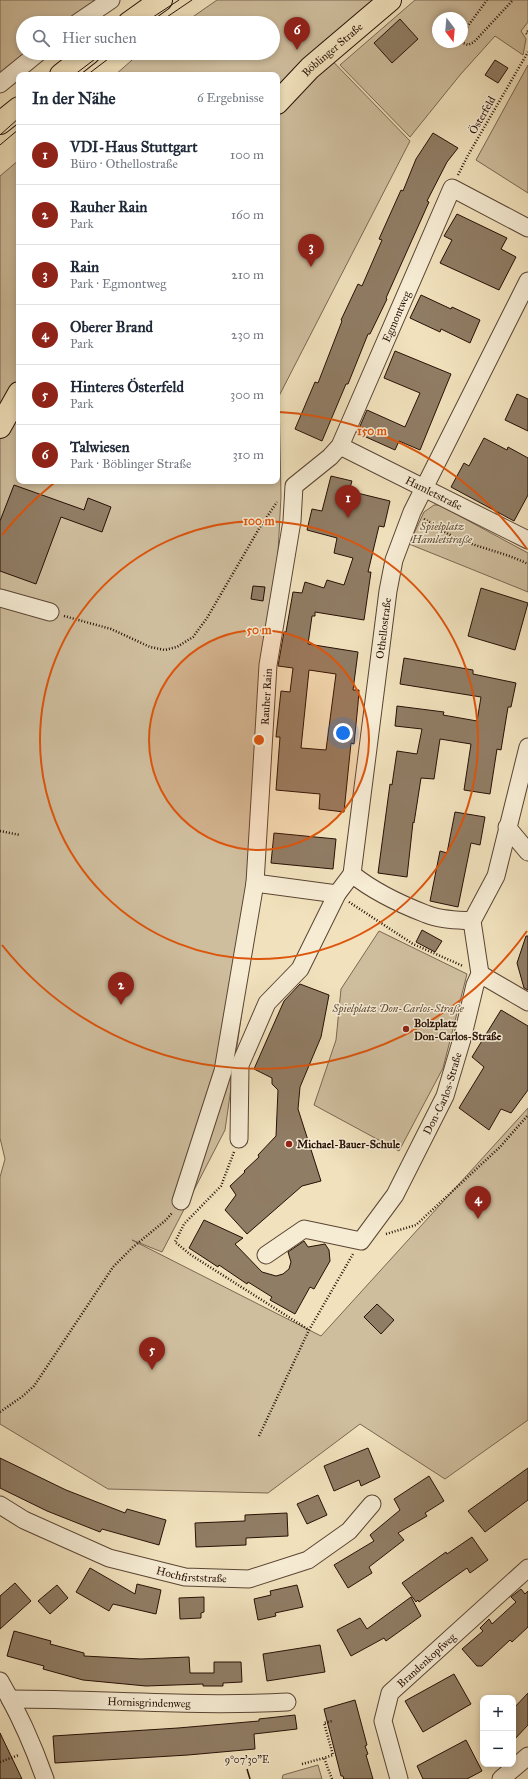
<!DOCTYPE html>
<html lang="de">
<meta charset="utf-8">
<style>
body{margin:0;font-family:"IM FELL Great Primer",serif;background:#f2f2f3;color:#1f2937}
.controls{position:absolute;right:12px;bottom:12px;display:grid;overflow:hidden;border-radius:8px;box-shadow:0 2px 6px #0003}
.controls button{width:36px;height:36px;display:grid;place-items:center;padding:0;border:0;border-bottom:1px solid #e0e1e3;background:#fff;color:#1f2937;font:20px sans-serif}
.compass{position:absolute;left:432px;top:12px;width:36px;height:36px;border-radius:50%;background:#fff;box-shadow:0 2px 6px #0003;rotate:164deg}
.you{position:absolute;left:343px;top:733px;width:14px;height:14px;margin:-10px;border:3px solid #fff;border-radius:50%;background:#1a73e8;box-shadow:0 0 0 6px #1a73e833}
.badge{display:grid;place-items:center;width:26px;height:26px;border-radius:50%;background:#8f2418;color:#fff;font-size:13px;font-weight:700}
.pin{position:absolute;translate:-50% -33px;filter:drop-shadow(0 1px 2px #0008)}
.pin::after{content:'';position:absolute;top:21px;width:14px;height:12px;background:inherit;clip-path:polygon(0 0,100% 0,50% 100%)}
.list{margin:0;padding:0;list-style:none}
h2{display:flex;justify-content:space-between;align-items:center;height:52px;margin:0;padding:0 16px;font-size:17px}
h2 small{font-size:13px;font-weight:400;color:#747a83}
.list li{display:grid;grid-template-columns:26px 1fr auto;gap:12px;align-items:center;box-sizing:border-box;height:60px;padding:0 16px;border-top:1px solid #e0e1e3}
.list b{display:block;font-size:15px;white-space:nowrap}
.list p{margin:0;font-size:13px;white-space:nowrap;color:#747a83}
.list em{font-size:13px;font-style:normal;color:#747a83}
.icon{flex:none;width:22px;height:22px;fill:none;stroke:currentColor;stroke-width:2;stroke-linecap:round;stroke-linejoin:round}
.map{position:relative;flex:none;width:528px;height:1779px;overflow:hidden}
.search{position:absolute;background:#fff;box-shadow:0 2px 6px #0003;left:16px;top:16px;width:264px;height:44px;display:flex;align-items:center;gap:10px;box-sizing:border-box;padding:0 14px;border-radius:22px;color:#747a83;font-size:15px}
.panel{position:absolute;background:#fff;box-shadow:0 2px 6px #0003;left:16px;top:72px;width:264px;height:412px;border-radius:8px}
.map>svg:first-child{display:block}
.green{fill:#cfbe9e;stroke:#7b6752;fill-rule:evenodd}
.building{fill:#907d65;stroke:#271005;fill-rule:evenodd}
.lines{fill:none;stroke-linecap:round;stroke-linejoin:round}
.minor-casing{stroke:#5a4433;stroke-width:19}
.major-casing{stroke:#271005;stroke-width:24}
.path{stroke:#271005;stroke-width:2.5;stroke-dasharray:1 2;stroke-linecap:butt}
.minor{stroke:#f6ecd4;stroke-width:17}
.major{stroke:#f1e2bd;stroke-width:22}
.tram{stroke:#271005;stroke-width:1}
.ticks{fill:none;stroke:#271005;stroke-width:1.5}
.ring{fill:none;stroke:#de550c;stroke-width:2}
.poi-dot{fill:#8f2418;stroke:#f6ecd4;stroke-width:1.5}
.labels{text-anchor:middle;stroke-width:3;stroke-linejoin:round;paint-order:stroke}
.street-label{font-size:11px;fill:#271005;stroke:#f6ecd4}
.park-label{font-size:11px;font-style:italic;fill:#624d3b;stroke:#f6ecd4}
.poi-label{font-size:11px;font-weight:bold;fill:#271005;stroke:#f6ecd4;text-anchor:start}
.ticks-label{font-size:10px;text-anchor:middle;fill:#271005;stroke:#f6ecd4;stroke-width:3;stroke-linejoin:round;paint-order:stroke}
.centre{fill:#de550c;stroke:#f6ecd4;stroke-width:2}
.ring-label{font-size:12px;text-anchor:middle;font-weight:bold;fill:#de550c;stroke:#f6ecd4;stroke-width:3;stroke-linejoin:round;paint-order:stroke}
</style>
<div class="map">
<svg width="528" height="1779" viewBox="0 0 528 1779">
<rect width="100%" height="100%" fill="#f1e2bd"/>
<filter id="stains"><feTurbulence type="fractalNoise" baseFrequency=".005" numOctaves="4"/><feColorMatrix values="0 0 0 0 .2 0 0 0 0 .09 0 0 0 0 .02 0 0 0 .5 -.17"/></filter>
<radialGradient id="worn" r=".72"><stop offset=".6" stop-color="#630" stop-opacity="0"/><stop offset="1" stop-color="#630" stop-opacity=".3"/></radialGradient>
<path class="green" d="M0,0H100L66,23H23V53H29L0,78Z
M217,0H374L318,46L410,141L279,396L281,496L261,879L225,1130L162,1252L132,1240L321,1336L528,1108V1420L445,1479L360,1424L268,1493L108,1489L0,1424V1177L5,1159L0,1138V176L19,160V481H277V75H115L140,53H273V23H184Z
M415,0H528V22L521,31L526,39L523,55L495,36L460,75L410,137L340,65ZM438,18H462V42H438Z
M528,65V193L476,160Z
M434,505H439L528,553V592L409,544L424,512Z
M379,931L467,974L443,1068L399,1151L314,1105L336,1040L341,989Z
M318,1765L322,1779H282L283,1775Z"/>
<path class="building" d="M400,19L418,39L392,63L374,43Z
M495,60L508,68L498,83L485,75Z
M433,133L458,148L447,162L427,201L429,202L386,298L387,299L370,334H368L348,384H346L322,441L295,429L315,382L318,383L342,321L341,320L358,284L362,286L382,240L379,239L401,190L403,191L416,159Z
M457,214L507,238L501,249L516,257L499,290L440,263L452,240L444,236Z
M421,295L451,309L452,307L480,320L470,343L441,329L440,332L410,318Z
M395,351L451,374L420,450L399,441L395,450L357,433L367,410L405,427L420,393L384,378Z
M517,394L528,399V431L505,420Z
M484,438L507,450L508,447L528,458V495L514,521L451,487L464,463L469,466Z
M331,476L352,481L349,491L390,501L384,527L379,526L368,572H371L364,620L315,612V616H312L308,644L358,652L353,690H359L358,704L354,744L351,743L344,812L319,809L320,794L276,790L280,737H276L281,691L290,692L293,668L278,666L284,632H286L293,592L302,593L305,582L324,588L327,580L344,585L353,558L334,553L337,538L307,530L312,509L322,511ZM309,670L336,674L326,750L301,748Z
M14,485L84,510L88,498L111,507L102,532L61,517L36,584L0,571V521Z
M253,586L265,587L263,601L251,599Z
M481,588L528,603L515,650L468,636Z
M404,658L473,670V674L516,683L511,707H508L501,750L497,749L490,794L464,790L471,744L440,739L434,779L421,778L414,823L413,822L407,877L378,873L390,784L392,785L397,751L417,754L422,729L395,726L397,706L444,712L443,715L477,721L481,697L400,684Z
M455,812L485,817L480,845L471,843L458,907L430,901L440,851L447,853Z
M274,833L336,839L333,869L271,863Z
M422,930L442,941L435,952L416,942Z
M526,936H528V990L524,988L517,963Z
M300,984L329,995L321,1037L300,1087L298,1109L321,1181L302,1186L247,1234L225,1210L236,1195L230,1186L245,1172L244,1171L259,1157L258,1155L276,1136L278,1090L272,1084V1078L254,1069L284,1001Z
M501,1010L528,1026V1090L511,1113L501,1109L489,1130L459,1108L484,1067L472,1057Z
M204,1220L243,1238L235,1244L262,1272L276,1276L283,1274L289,1269L291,1262L288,1252L304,1241L308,1247L325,1244L329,1250L330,1261L314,1289L310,1287L295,1314L270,1300L272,1297L248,1282L247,1284L219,1265L218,1267L189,1248Z
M377,1304L394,1320L381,1334L364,1317Z
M368,1448L380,1477L361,1486L359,1480L334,1491L324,1466Z
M0,1458L66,1490L125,1513L127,1509L166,1520L159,1545L102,1529L100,1532L47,1511L0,1488Z
M528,1468V1500L485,1532L468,1511Z
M429,1476L444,1501L425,1513L427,1516L398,1533L404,1540L369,1567L372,1573L348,1588L334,1565L374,1541L370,1535L400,1510L394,1499Z
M318,1495L327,1515L307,1524L297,1504Z
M287,1513L288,1536L246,1538V1545L196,1547L195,1523L245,1521V1515Z
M472,1537L488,1560L470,1573L467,1568L419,1602L418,1600L416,1602L402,1583L446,1552L447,1554Z
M90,1568L135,1594L137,1584L161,1590L156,1614L113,1604L109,1611L76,1592Z
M15,1583L31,1601L0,1629V1596Z
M57,1585L68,1598L50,1614L38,1601Z
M297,1585L303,1607L275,1613L276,1616L258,1620L254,1599L271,1595L270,1591Z
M521,1589L525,1594L528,1591V1627L512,1642L510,1640L482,1666H477L462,1649L483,1631L480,1628L489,1619L492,1624L516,1602L511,1597Z
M204,1597V1612L201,1613V1618L180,1619L179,1598Z
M411,1597L421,1616L386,1641L384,1638L351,1656L337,1630L360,1618L367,1629Z
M14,1631L51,1641L50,1644L84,1653V1656L141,1659L189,1657L190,1673H214V1662H241L242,1682L223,1683V1686H203V1684L146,1686L83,1680L43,1669L44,1666L7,1656Z
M320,1645L325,1672L267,1681L263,1654Z
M454,1674L471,1704L423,1732L405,1701Z
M528,1693V1725L513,1741V1709Z
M355,1700L367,1745L365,1746L368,1754L366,1755L373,1779H344L343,1776H341L324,1709Z
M295,1715L297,1729L254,1734L255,1749L188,1755L55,1763L53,1736L178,1728L259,1721V1719Z
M0,1733L22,1779H0Z
M466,1740L482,1771L467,1779H423L417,1766Z"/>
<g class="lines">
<defs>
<g id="minor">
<path d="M77,23L111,0"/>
<path d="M0,84L38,53"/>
<path id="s1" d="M340,446L528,540"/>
<path d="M0,598L50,612"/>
<path d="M507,827L528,852"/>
<path d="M255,883L337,894"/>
<path id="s2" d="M472,921C457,920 440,920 426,914C400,904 373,891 352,874L388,591L394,560L412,512L528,281"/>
<path d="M480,974L528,1002"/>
<path d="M239,1139L240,1065L267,1003L300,969L337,894L352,874"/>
<path id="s3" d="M181,1201L223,1071L255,883L268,665L292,521L294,486L330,457L340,446L452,188L528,228"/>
<path id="s4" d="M266,1255L304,1229L361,1241L395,1195L445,1096L462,1039L475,985L480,974L472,921L496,876L528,747"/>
<path id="s5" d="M0,1505L24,1520L109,1558L185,1577L249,1579L308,1560L349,1531L372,1504"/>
<path d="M0,1681C19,1713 33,1745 45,1779"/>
<path id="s6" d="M10,1699C103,1699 194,1707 287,1702"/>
<path id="s7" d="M399,1779L383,1721L390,1693L528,1568"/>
<path d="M501,1779L528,1756"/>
</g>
<g id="major">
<path d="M129,23L161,0"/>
<path d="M61,75L89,53"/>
<path id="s8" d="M277,103L310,68L390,0"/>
<path d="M0,123L19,108"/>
<path d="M0,427L19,393"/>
</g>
</defs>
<use href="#minor" class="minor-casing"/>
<use href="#major" class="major-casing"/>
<path class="path" d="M528,31L526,33L528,35
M462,38L465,30L487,0
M462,41L463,43L468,45L474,42L513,0
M458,175L467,157L528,52
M424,519C434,525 444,532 454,537C478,548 504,552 528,564
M64,616L111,629L150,647L165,650L177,647L193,637L207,618L260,527L277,502
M0,831L20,835
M349,902L413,944L463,966
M234,1152L221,1186L184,1224L175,1242L191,1255L309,1330
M386,1234L416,1225L500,1147L528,1115
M0,1412L23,1396L34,1386L113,1267L133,1247L166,1220L172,1213
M259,1436L309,1330L353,1254
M0,1762L19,1755
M302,1764L324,1758
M332,1779L324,1758L333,1755L324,1723L332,1721
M343,1779H344"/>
<use href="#minor" class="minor"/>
<use href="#major" class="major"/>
<path class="tram" d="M144,23L179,0
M158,23L192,0
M74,75L103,53
M87,75L116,53
M0,135L19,118
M0,145L19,129"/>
</g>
<path class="ticks" d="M247,1769L250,1779"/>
<circle cx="259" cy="740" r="110" fill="#de550c" fill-opacity=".12"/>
<g class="ring">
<circle cx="259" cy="740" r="110"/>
<circle cx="259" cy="740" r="219"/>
<path d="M527 931A329 329 0 0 1 2 945M2 535A329 329 0 0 1 54 483M279 412A329 329 0 0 1 527 549"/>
</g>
<g class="poi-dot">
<circle cx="406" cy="1029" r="4"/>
<circle cx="289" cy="1144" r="4"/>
</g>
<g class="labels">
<g class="street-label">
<text dy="4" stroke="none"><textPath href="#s8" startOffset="77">Böblinger Straße</textPath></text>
<text transform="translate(482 115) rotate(-60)" y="4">Österfeld</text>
<text dy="4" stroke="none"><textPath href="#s3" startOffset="929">Egmontweg</textPath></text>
<text dy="4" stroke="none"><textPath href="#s1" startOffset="105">Hamletstraße</textPath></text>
<text dy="4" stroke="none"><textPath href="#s2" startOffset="379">Othellostraße</textPath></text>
<text dy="4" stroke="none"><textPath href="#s3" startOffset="514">Rauher Rain</textPath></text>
<text dy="4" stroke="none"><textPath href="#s4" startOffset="274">Don-Carlos-Straße</textPath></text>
<text dy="4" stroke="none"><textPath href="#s5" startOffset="206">Hochfirststraße</textPath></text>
<text dy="4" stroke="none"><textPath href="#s7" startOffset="138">Brandenkopfweg</textPath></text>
<text dy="4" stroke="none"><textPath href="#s6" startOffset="139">Hornisgrindenweg</textPath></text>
</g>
<g class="park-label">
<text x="442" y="530">Spielplatz<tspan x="442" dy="13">Hamletstraße</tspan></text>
<text x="398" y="1012">Spielplatz Don-Carlos-Straße</text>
</g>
<g class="poi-label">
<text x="414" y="1027">Bolzplatz<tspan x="414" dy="13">Don-Carlos-Straße</tspan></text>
<text x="297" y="1148">Michael-Bauer-Schule</text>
</g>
</g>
<g class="ticks-label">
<text x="247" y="1763">9°07'30"E</text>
</g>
<circle cx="259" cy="740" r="6" class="centre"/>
<g class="ring-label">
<text x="372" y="435">150 m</text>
<text x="259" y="525">100 m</text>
<text x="259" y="634">50 m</text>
</g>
<rect width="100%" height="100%" filter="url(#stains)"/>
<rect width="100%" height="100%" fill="url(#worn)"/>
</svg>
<div class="controls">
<button>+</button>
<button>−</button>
</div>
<svg class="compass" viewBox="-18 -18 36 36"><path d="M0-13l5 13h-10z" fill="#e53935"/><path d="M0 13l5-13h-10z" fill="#747a83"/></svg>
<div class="you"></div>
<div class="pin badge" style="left:348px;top:518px">1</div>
<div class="pin badge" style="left:121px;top:1005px">2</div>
<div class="pin badge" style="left:311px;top:267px">3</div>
<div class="pin badge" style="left:478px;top:1219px">4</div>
<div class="pin badge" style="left:152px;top:1370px">5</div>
<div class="pin badge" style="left:297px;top:50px">6</div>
<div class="search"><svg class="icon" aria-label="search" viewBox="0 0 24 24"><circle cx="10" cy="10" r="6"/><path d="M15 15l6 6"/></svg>Hier suchen</div>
<section class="panel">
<h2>In der Nähe<small>6 Ergebnisse</small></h2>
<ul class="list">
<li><span class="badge">1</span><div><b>VDI-Haus Stuttgart</b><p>Büro · Othellostraße</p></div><em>100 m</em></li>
<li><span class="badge">2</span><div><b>Rauher Rain</b><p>Park</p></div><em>160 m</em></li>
<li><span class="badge">3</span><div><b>Rain</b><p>Park · Egmontweg</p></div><em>210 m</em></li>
<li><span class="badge">4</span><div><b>Oberer Brand</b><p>Park</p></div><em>230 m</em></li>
<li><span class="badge">5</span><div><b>Hinteres Österfeld</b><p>Park</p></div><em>300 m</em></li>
<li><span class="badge">6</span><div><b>Talwiesen</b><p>Park · Böblinger Straße</p></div><em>310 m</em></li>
</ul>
</section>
</div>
